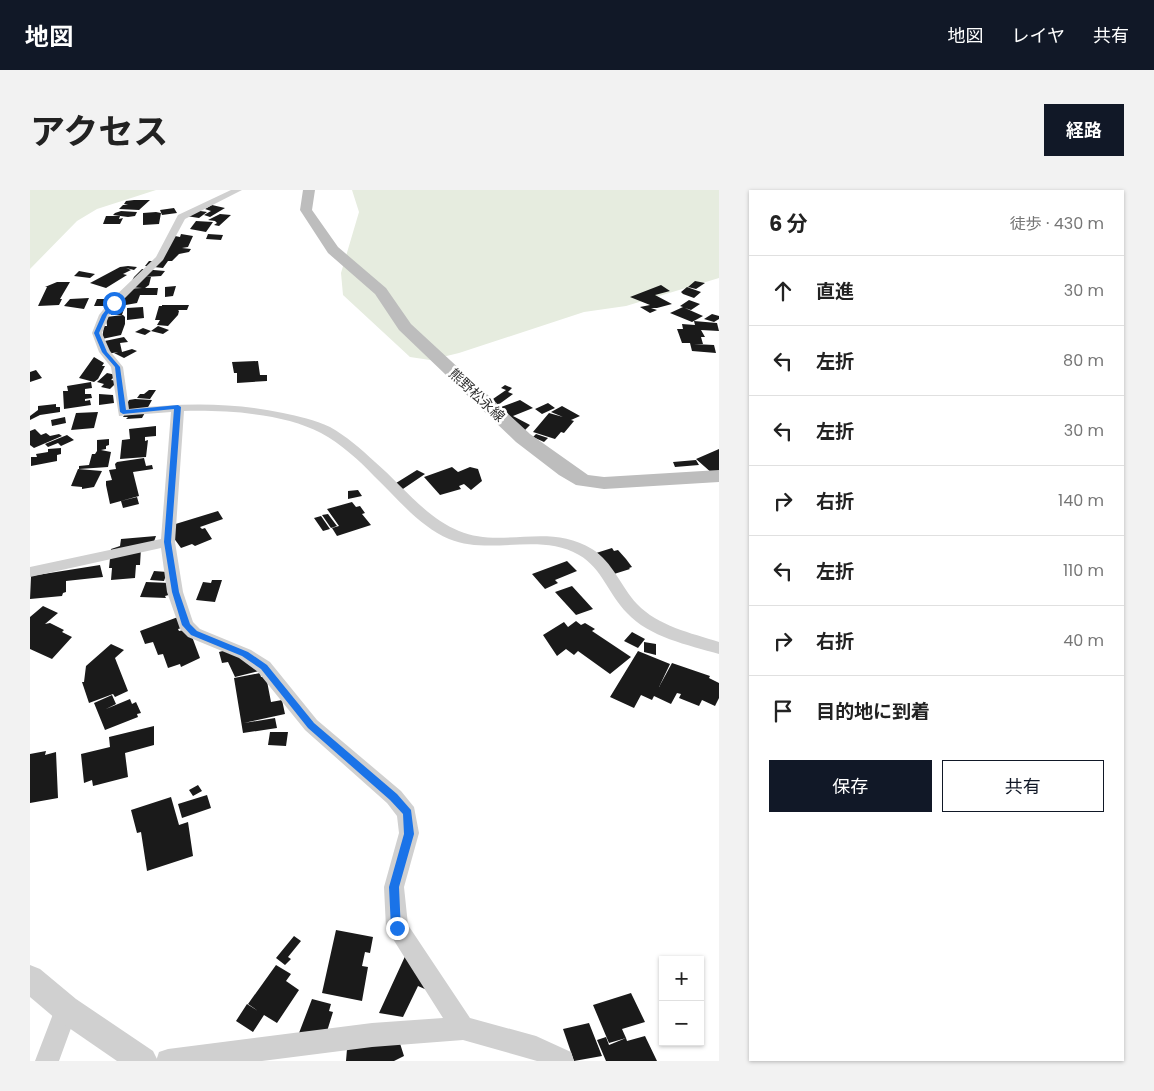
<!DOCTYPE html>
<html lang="ja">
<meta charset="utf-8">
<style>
body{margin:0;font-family:Poppins,"Noto Sans JP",sans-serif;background:#f2f2f2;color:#222}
.controls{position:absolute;right:15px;bottom:15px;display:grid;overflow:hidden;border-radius:0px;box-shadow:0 1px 4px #0004}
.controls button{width:45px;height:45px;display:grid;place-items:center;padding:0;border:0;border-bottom:1px solid #e0e0e0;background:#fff;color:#222;font:25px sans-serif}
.stop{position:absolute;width:15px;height:15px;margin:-11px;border:4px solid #1a73e8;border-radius:50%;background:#fff}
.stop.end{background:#1a73e8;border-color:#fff;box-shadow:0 1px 5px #0008}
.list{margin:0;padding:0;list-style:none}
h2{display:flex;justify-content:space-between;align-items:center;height:65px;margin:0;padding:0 20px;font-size:21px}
h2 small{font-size:16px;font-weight:400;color:#767676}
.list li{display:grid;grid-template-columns:32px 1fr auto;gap:15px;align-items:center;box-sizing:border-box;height:70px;padding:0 20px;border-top:1px solid #e0e0e0}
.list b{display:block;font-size:19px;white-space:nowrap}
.list em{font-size:16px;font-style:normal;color:#767676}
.actions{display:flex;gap:10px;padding:15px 20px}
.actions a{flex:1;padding:11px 0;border:1px solid #111827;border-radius:0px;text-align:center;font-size:18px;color:#111827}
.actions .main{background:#111827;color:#fff}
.icon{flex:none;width:28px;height:28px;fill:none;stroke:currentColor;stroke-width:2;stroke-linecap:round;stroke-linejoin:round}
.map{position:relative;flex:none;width:689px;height:871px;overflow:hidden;border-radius:0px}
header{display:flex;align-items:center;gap:30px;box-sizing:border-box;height:70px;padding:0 25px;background:#111827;color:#fff}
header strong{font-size:24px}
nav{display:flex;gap:28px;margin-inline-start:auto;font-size:18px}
.intro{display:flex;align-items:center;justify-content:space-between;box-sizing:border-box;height:120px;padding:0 30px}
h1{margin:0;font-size:35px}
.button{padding:12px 22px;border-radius:0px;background:#111827;color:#fff;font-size:18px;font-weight:700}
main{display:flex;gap:30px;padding:0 30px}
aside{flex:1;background:#fff;border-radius:0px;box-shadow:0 1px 4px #0004}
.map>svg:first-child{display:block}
.green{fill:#e6ecdf}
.building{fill:#1a1a1a}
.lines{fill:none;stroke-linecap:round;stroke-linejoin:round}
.minor{fill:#d0d0d0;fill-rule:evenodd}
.tertiary{fill:#d0d0d0;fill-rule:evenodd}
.secondary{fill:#bdbdbd;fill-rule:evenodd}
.route{fill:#1a73e8}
.labels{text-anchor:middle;stroke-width:5;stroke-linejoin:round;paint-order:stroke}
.far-street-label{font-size:14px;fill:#333;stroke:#fff}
</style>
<header>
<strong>地図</strong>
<nav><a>地図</a><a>レイヤ</a><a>共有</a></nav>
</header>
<div class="intro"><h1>アクセス</h1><a class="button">経路</a></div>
<main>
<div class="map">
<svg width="689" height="871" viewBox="0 0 689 871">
<rect width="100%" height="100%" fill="#fff"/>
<path class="green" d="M0,0H126L67,19L47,31L0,79Z
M322,0H689V88L596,116L554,122L429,163L400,170L380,167L313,105L311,83L329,22Z"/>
<path class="building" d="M104,10H120L109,20L89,19L93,15H98L94,14L96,11Z
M182,15L195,18L180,27L174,25L181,21L175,19Z
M144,18L147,23L132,25L130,20Z
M164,20L177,22L169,28L156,26Z
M91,21L107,22L105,26L98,27L83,25L85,23Z
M126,22L131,23L129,34L113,35V23Z
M190,24L201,25L189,36L184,35L187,33L185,31L178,30Z
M76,26H90L89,29L93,28L90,34H73Z
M166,31L183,32L176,42L160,39Z
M151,44L163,46L158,57L152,58L161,59L159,62L149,64L142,71H138L133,78L115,76L119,71H124L145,46L150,47Z
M178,44L193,45L191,50L176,49Z
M98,76L107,77L104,80L96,78L101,80L93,84L97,85L76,98L60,93L90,77Z
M112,79L135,81L131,86L115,87H121L119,95L115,98H128L127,105H110L107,113L90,116L94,99L112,98L99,97L104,87Z
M49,81L65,84L60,88L44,86Z
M665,91L675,93L666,99L658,97Z
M27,92H40L30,109H32L29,115L8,116L17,97H15Z
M631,95L640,101L625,105L642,114L627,118H621L627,120L620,123L610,117L620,115L600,107Z
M146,96L143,106L135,107V97Z
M657,97L671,102L664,108L653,104L651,102Z
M59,108L54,119L34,116L40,109Z
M67,109H80L77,116H64Z
M659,110L670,114L661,120L655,118L673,126L662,132L640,123L653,117L650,116Z
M132,116V115H159L157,120H148L149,121L148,125L138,136L127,135L130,130H125L129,116Z
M113,117L114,128L97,130V118Z
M84,119H94L92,125H81Z
M682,124L689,126V129L684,132L674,129Z
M93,125L95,127V134L91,145L72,149L74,136H77L76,127Z
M664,131L687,133L689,141L671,140L675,147H671L673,154H664L684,155L686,163L662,161L660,153H652L647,139H653L652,134L665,135Z
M128,136L139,140L133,144L121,141Z
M113,138L121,141L115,145L105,142Z
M94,147L98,152L90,153L92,162L102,159L107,161L94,168L84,163L88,162L72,165L70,152Z
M64,167L74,173L72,176H75L68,189L64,192L49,188Z
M228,171L230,185H237V191L207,193V183H204L202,172Z
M6,180L12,188L0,192V182Z
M77,183L86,185L81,190L88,191L80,199L71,197L74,194L67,192Z
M61,192L62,198L55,199V204H61L62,208L55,209V211L60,210L61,215L34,219L33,201H38L37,196Z
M475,195L482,198L478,202L483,204L468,215L460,211L476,200L471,198Z
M119,200H126L120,209L107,208L110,204H114Z
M69,204L83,205L84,213L69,215Z
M105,209L122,210L112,228L96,229L98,227H93L96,222H93L99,210Z
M490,210L503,218L483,226L500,235L494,241L469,221L474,219L471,217Z
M518,213L525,218L512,224L505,219Z
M26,214V217H30V222L10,225L0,230V226L8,220V216Z
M532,216L550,226L541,230L544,231L534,243L531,242L525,249L503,242L519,223L533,227L521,222Z
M68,222L64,238L41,240L46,223Z
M35,227L36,233L22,236L21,230Z
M126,236V246L115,247V251L118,250L116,267L90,269L92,250L100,249L99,239Z
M5,239L11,245L16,243L20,246L29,244L32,246L4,258L0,255V241Z
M506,244L518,248L514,252L503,247Z
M37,245L44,250L31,256L28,253L18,257L15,254Z
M79,249V255L76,256V259L71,260L81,262L78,277L49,279V276L59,275L62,264H65L67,261V250Z
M31,258V264L27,265V271L1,276V267H7L6,264L18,262V259Z
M689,259V284H683L666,269Z
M114,268L116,276L122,275L123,279L103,282L109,306L80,314L76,295V291L82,290L79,280L86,279L85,274L87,272Z
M666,270L669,275L645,277L643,272Z
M422,277L428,282L440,277L448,279L452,291L441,300L434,294L429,296L431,299L410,305L394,287Z
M48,279L72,281L64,297L52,299V297L41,296Z
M387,280L395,284L367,303L358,298Z
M328,300L332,306L318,309V301Z
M107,307L109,314L93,318L91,311Z
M322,312L326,317L330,316L335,323L332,324L341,335L307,346L302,338L309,336L297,319Z
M188,321L193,329L170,337L172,339L175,338L182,349L165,356L162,354L151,358L138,340L139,336Z
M298,324L307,336L301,338L292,325Z
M291,326L300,339L293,341L284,328Z
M126,346L122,357L111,358L110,375H106L105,388L81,390L82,378H79L81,359L90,356L91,349Z
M582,358L584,361L588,360L596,369L602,377L599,378L600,379L584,384L563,364Z
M537,371L547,381L525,390L528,393L515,399L502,384Z
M70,375L73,387L36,391V402L33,403L32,406L0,409L1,386Z
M124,381L137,382L134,391L120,390Z
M182,390H192L185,412L166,410L173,392L181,393Z
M116,392L140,393L146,403L135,406L136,408L110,407Z
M542,396L563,419L546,425L525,402Z
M13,416L28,423L15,434L20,433L34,440L32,442L42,447L22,469L0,459V427Z
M148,427L152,438L148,439L149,441L154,440L161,444L170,468L151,477L150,474L138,478L133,464L128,465L123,452L115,454L110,441Z
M546,431L551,435L555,433L565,439L562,441L601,467L580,484L548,461L544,465L536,459L527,466L513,445L534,432L538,437Z
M602,442L615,449L608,458L594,451Z
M614,452L626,454V465L614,462Z
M81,454L94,460L85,468L98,501L85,507L83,504L59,513L52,492H54L56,476Z
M200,459L229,481L205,487L198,472L192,473L189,462Z
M608,461L640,474L629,497L642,473L680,486L679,488L689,493V508L685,516L672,510L669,516L649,508L651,504L647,503L641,514L624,506L622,510L611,505L604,518L580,507Z
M230,483L231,487L236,486L241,512L252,510L255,524L214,533L245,528L247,538L213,543L204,488Z
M82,505L86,514L76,519L100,509L102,514L106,512L111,523L107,524L108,527L75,540L64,513Z
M124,536V555L95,563L98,587L63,596L62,590L54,593L51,564L80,557L79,547Z
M240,542H258L256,556L238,555Z
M16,561L15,565L26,562L28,608L0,613V564Z
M168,595L172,601L163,606L159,600Z
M177,605L181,618L152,628L148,614Z
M141,607L149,635L158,632L163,666L117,681L111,642L107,643L101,620Z
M306,740L343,747L340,763L335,762L332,776L338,777L332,811L292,803Z
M264,746L271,751L258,767L261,769L255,775L246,768Z
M377,762L406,804L388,796L373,827L349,823Z
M246,775L261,784L256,791L269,800L247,833L234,825L223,842L206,831L217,814L228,821L218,814Z
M601,803L615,832L592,839L596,848L579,853L563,815Z
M282,809L301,814L299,821L303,822L294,851L269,843Z
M559,833L572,866L544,871L533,839Z
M367,844L374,866L364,871H316L317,859Z
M615,846L627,871H576L567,850L576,847L579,855L596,848L597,851Z"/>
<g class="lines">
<path class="minor" d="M201,0H212L155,29L133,70L88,115L79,126L72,143L80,161L93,177L99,219C151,213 201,212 253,223C268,226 285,230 300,237C316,246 331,259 345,272C372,295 395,327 429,341C471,359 519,332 562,359C583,372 591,397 607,414C628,436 661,443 689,452V464C658,455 619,447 597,423C579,405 572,378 549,365C509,342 461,366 419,349C389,336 367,308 344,286C329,270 311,254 291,243C254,223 195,220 154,221L145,352L153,402L163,432L170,439L221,460L240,472L287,530L371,601L384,617L389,643L374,697L378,735L440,828L506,846L541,862L544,871H507L433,850L342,857L232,871H126L129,862L138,859L342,833L413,828L356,738L354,697L369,643L367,626L357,613L275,540L228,482L209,468L158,447L150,439L137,402L131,358L0,387V377L131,349L141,222L89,226L81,177L69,162L62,143L69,125L80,111L126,67L148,25Z
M36,807L44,811L48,819L29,871H5L28,811Z"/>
<path class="tertiary" d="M0,775L10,779L46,809L123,861L128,871H87L26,829L0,807Z"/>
<path class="secondary" d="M273,0H285L282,20L308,57L356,98L381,134L500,244L558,285L574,287L689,280V292L574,299L546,295L529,285L486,252L369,140L345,104L298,63L270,20Z"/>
</g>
<path class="route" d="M82,112L86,113L77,125L69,143L77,162L90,177L96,220L148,215L151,217L141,352L149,402L160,434L167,441L218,462L237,475L284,533L367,604L381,620L384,644L369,697L371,742H363L361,738L359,697L374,644L373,624L360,610L278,538L231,479L212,466L161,445L152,435L142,402L134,352L144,219L93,224L90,222L85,177L72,162L64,143L72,125Z"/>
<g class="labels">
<g class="far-street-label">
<text transform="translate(447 205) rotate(43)" y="5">熊野松永線</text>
</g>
</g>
</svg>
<div class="controls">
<button>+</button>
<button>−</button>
</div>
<div class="stop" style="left:84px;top:113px"></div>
<div class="stop end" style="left:367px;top:738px"></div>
</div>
<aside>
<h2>6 分<small>徒歩 · 430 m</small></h2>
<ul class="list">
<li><svg class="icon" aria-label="ahead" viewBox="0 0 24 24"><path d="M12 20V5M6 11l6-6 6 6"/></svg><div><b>直進</b></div><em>30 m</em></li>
<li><svg class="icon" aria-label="left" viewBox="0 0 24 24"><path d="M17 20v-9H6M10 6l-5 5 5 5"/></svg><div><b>左折</b></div><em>80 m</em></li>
<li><svg class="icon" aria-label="left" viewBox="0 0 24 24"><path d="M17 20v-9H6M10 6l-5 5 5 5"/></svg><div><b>左折</b></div><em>30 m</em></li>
<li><svg class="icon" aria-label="right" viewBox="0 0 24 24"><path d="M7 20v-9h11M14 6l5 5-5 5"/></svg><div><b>右折</b></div><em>140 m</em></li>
<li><svg class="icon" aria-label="left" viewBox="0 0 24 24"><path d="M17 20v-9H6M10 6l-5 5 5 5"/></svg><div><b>左折</b></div><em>110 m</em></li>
<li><svg class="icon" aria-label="right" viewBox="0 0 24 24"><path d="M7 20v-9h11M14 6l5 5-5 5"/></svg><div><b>右折</b></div><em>40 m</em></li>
<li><svg class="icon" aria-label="arrive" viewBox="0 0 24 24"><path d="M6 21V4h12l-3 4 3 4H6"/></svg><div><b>目的地に到着</b></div></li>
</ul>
<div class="actions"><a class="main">保存</a><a>共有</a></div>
</aside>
</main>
